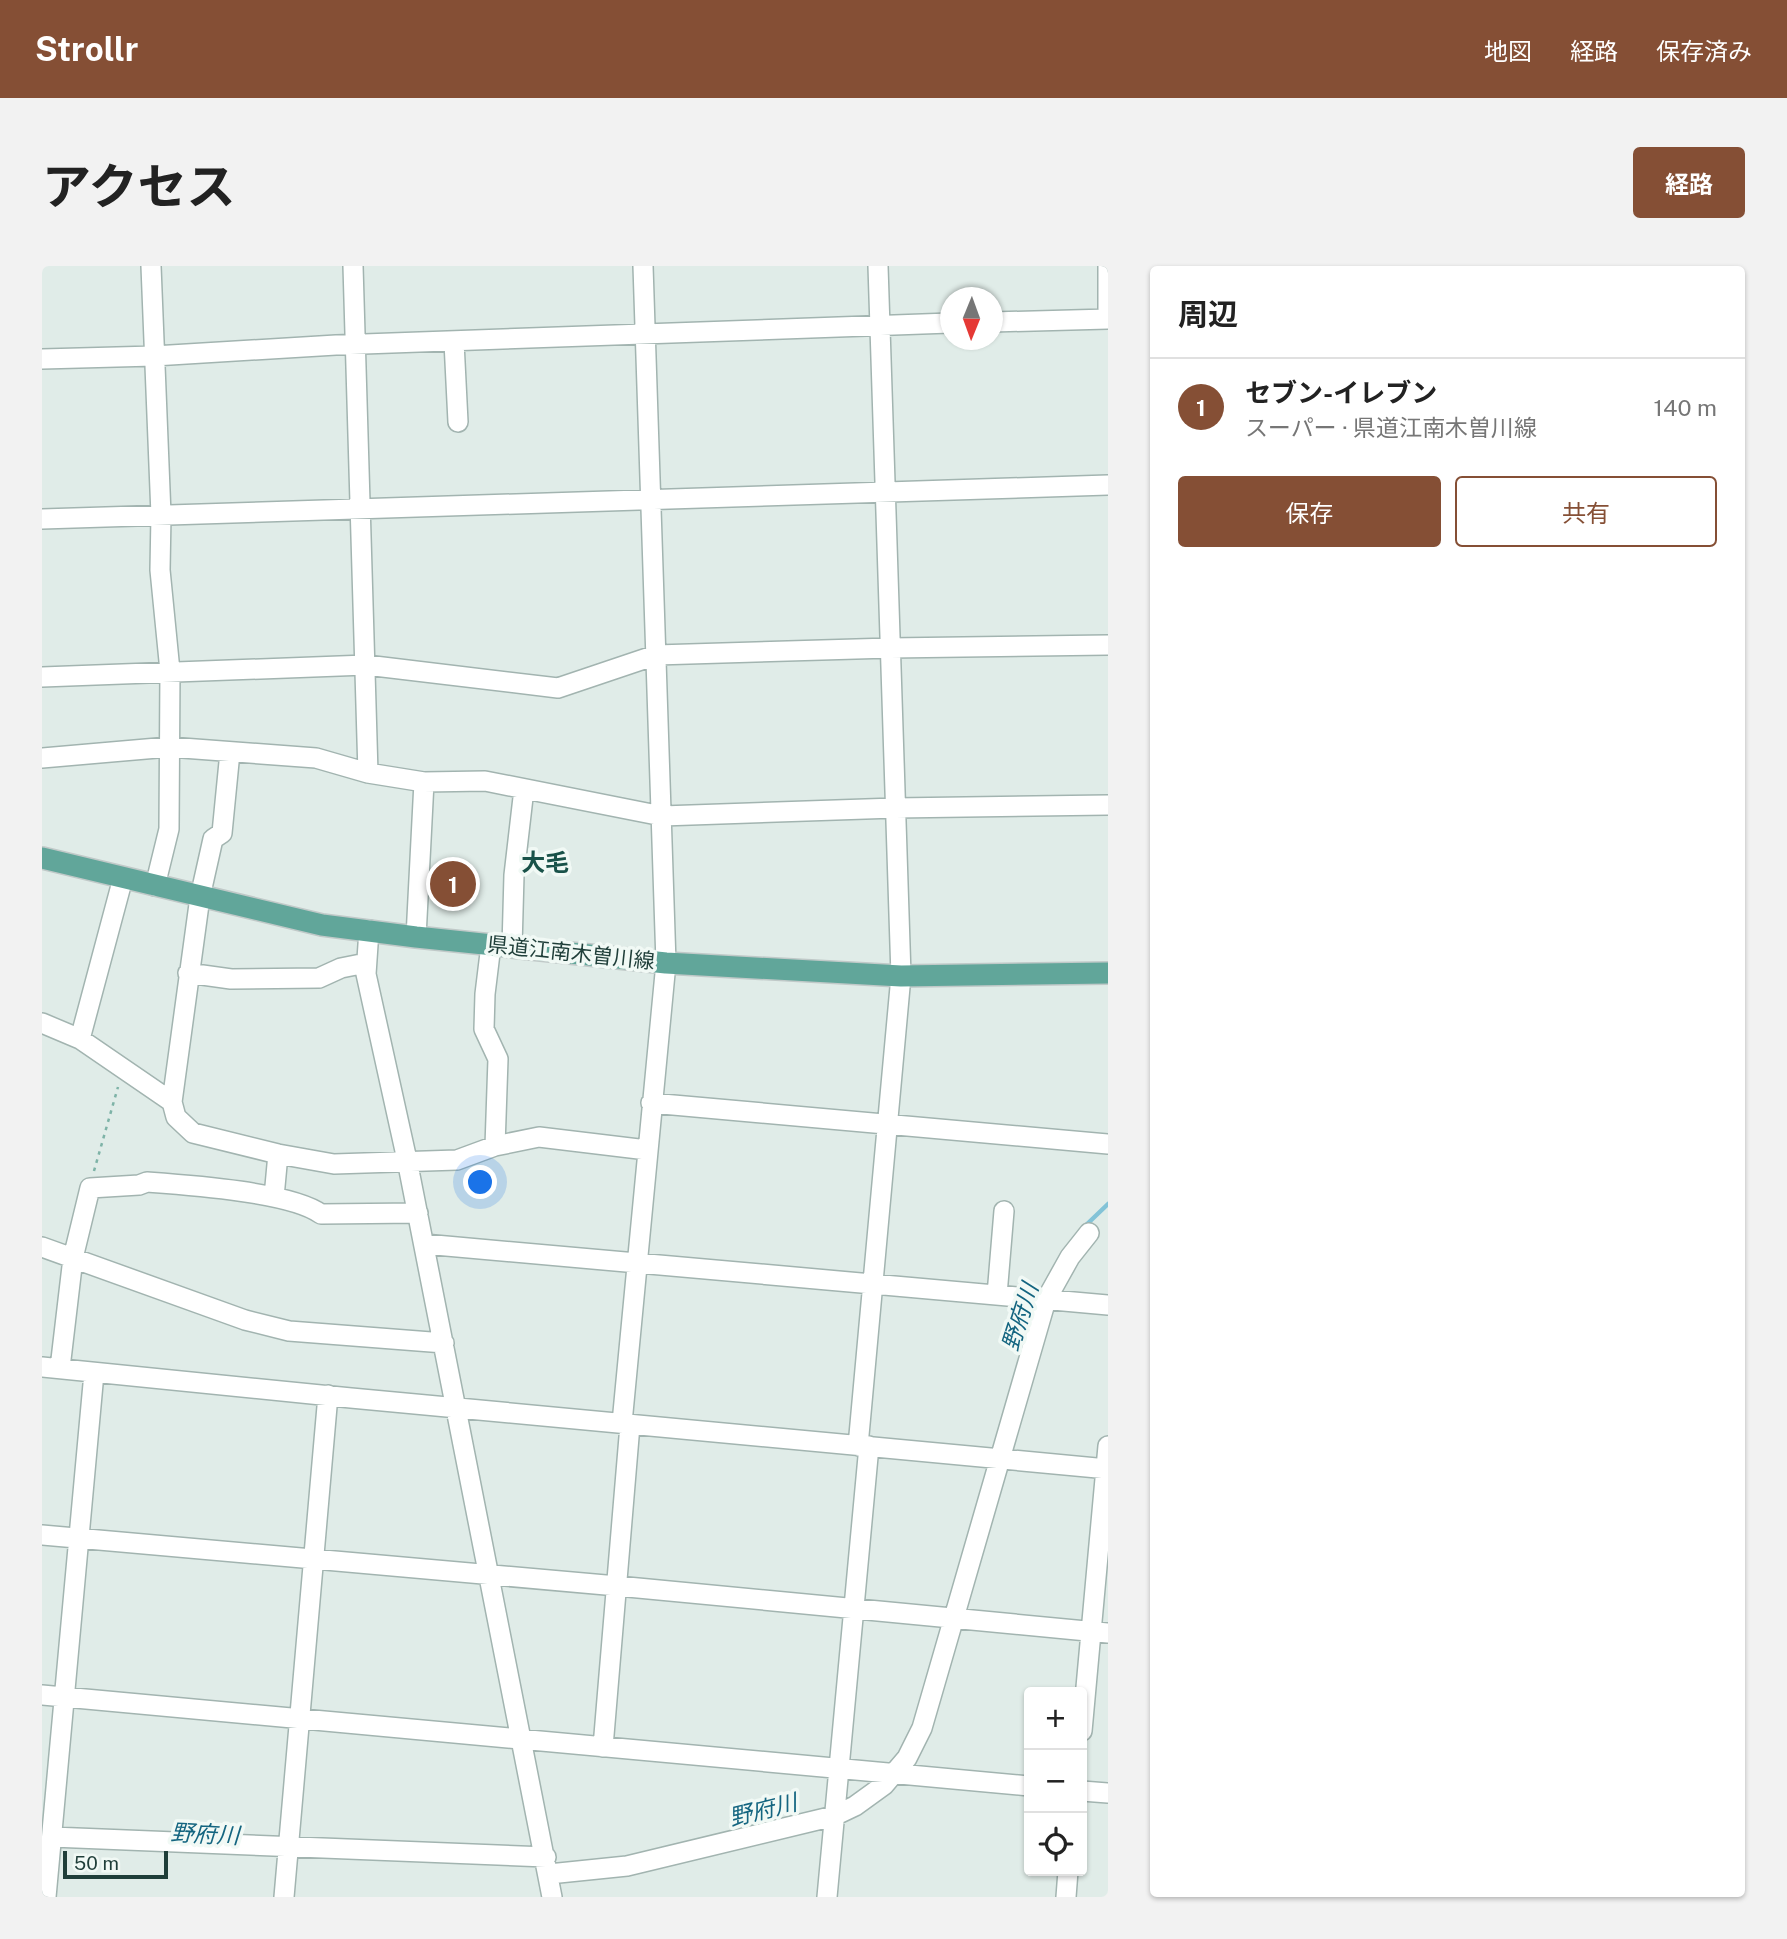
<!DOCTYPE html>
<html lang="ja">
<meta charset="utf-8">
<style>
body{margin:0;font-family:"Public Sans","Noto Sans JP",sans-serif;background:#f2f2f2;color:#222}
.controls{position:absolute;right:21px;bottom:21px;display:grid;overflow:hidden;border-radius:7px;box-shadow:0 2px 5px #0004}
.controls button{width:63px;height:63px;display:grid;place-items:center;padding:0;border:0;border-bottom:2px solid #e0e0e0;background:#fff;color:#222;font:35px sans-serif}
.compass{position:absolute;left:898px;top:21px;width:63px;height:63px;border-radius:50%;background:#fff;box-shadow:0 2px 5px #0004;rotate:181deg}
.scale{position:absolute;left:21px;bottom:18px;width:105px;box-sizing:border-box;padding-left:7px;border:4px solid #1f3e39;border-top:0;font-size:19px;line-height:24px;white-space:nowrap;color:#1f3e39;-webkit-text-stroke:5px #f1f9f5;paint-order:stroke}
.you{position:absolute;left:439px;top:917px;width:24px;height:24px;margin:-18px;border:5px solid #fff;border-radius:50%;background:#1a73e8;box-shadow:0 0 0 10px #1a73e833}
.badge{display:grid;place-items:center;width:46px;height:46px;border-radius:50%;background:#854f35;color:#fff;font-size:23px;font-weight:700}
.pin{position:absolute;translate:-50% -50%;border:4px solid #fff;box-shadow:0 2px 7px #0006}
.list{margin:0;padding:0;list-style:none}
h2{display:flex;justify-content:space-between;align-items:center;height:91px;margin:0;padding:0 28px;font-size:30px}
h2 small{font-size:23px;font-weight:400;color:#767676}
.list li{display:grid;grid-template-columns:46px 1fr auto;gap:21px;align-items:center;box-sizing:border-box;height:98px;padding:0 28px;border-top:2px solid #e0e0e0}
.list b{display:block;font-size:26px;white-space:nowrap}
.list p{margin:0;font-size:23px;white-space:nowrap;color:#767676}
.list em{font-size:23px;font-style:normal;color:#767676}
.actions{display:flex;gap:14px;padding:21px 28px}
.actions a{flex:1;padding:16px 0;border:2px solid #854f35;border-radius:7px;text-align:center;font-size:24px;color:#854f35}
.actions .main{background:#854f35;color:#fff}
.icon{flex:none;width:38px;height:38px;fill:none;stroke:currentColor;stroke-width:2;stroke-linecap:round;stroke-linejoin:round}
.map{position:relative;flex:none;width:1066px;height:1631px;overflow:hidden;border-radius:7px}
header{display:flex;align-items:center;gap:42px;box-sizing:border-box;height:98px;padding:0 35px;background:#854f35;color:#fff}
header strong{font-size:33px}
nav{display:flex;gap:38px;margin-inline-start:auto;font-size:24px}
.intro{display:flex;align-items:center;justify-content:space-between;box-sizing:border-box;height:168px;padding:0 42px}
h1{margin:0;font-size:49px}
.button{padding:18px 32px;border-radius:7px;background:#854f35;color:#fff;font-size:24px;font-weight:700}
main{display:flex;gap:42px;padding:0 42px}
aside{flex:1;background:#fff;border-radius:7px;box-shadow:0 2px 5px #0004}
.map>svg:first-child{display:block}
.lines{fill:none;stroke-linecap:round;stroke-linejoin:round}
.stream{stroke:#83c3d7;stroke-width:4.5}
.minor-casing{stroke:#a2b4b0;stroke-width:22}
.major-casing{stroke:#c0c9c8;stroke-width:24}
.path{stroke:#7eb3a7;stroke-width:2.5;stroke-dasharray:3.5 5;stroke-linecap:butt}
.minor{stroke:#fff;stroke-width:19}
.major{stroke:#61a69a;stroke-width:21}
.labels{text-anchor:middle;stroke-width:7;stroke-linejoin:round;paint-order:stroke}
.street-label{font-size:21px;fill:#1f3e39;stroke:#f1f9f5}
.water-label{font-size:23px;font-style:italic;fill:#146580;stroke:#f1f9f5}
.quarter-label{font-size:24px;font-weight:bold;fill:#195249;stroke:#f1f9f5}
</style>
<header>
<strong>Strollr</strong>
<nav><a>地図</a><a>経路</a><a>保存済み</a></nav>
</header>
<div class="intro"><h1>アクセス</h1><a class="button">経路</a></div>
<main>
<div class="map">
<svg width="1066" height="1631" viewBox="0 0 1066 1631">
<rect width="100%" height="100%" fill="#e0ece8"/>
<g class="lines">
<path class="stream" d="M1042,961L1066,938"/>
<defs>
<path id="minor" d="M109,0L119,249L118,304L128,405L127,563L113,620
M311,0L326,507
M1066,0V43
M950,56L1066,53
M412,76L416,156
M0,93L112,90L294,79L908,57
M0,253L1066,219
M0,411L324,399L516,422L614,389L848,382L1066,379
M0,492L127,481L274,492L326,507L382,516L443,515L620,550L853,542L1066,539
M327,664L324,708L365,894L510,1631
M374,671L382,516
M449,679L443,728L442,763L456,793L453,880
M470,681L472,609L482,523
M146,707L189,713L277,712L299,702L324,697
M0,757L38,773L130,836L134,851L151,867L236,888L292,898L415,894L453,880L497,871L605,884
M38,773L81,612
M130,836L158,631L171,573L180,567L188,486
M609,837L1066,878
M232,931L236,888
M382,978L1066,1039
M0,981L203,1054L247,1065L402,1077
M955,1029L962,945
M0,1101L309,1132L1066,1203
M18,1102L31,992L48,922L97,919L105,916C146,919 249,926 279,948L376,947
M580,1157L624,697L601,0
M816,1180L859,710L836,0
M0,1269L575,1320L1066,1367
M0,1429L987,1520
M1040,1465L1066,1180
M561,1481L588,1159
M1040,1525L1066,1527
M10,1571L504,1591
M507,1608L585,1600L792,1550L813,1540L842,1519L865,1492L880,1462L1004,1034L1028,991L1047,967
M4,1631L52,1107
M242,1631L286,1129
M785,1631L827,1180
M1024,1631L1026,1605"/>
<path id="major" d="M0,592L280,659L374,671L624,697L859,710L1066,707"/>
</defs>
<use href="#minor" class="minor-casing"/>
<use href="#major" class="major-casing"/>
<path class="path" d="M52,905L76,821"/>
<use href="#minor" class="minor"/>
<use href="#major" class="major"/>
</g>
<g class="labels">
<g class="street-label">
<text transform="translate(529 687) rotate(6)" y="7">県道江南木曽川線</text>
</g>
<g class="water-label">
<text transform="translate(978 1051) rotate(-72)" y="8">野府川</text>
<text transform="translate(721 1544) rotate(-14)" y="8">野府川</text>
<text transform="translate(163 1568) rotate(3)" y="8">野府川</text>
</g>
<g class="quarter-label">
<text x="503" y="605">大毛</text>
</g>
</g>
</svg>
<div class="controls">
<button>+</button>
<button>−</button>
<button><svg class="icon" aria-label="locate" viewBox="0 0 24 24"><circle cx="12" cy="12" r="6"/><path d="M12 2v4M12 18v4M2 12h4M18 12h4"/></svg></button>
</div>
<svg class="compass" viewBox="-18 -18 36 36"><path d="M0-13l5 13h-10z" fill="#e53935"/><path d="M0 13l5-13h-10z" fill="#767676"/></svg>
<div class="scale">50 m</div>
<div class="you"></div>
<div class="pin badge" style="left:411px;top:618px">1</div>
</div>
<aside>
<h2>周辺<small></small></h2>
<ul class="list">
<li><span class="badge">1</span><div><b>セブン-イレブン</b><p>スーパー · 県道江南木曽川線</p></div><em>140 m</em></li>
</ul>
<div class="actions"><a class="main">保存</a><a>共有</a></div>
</aside>
</main>
